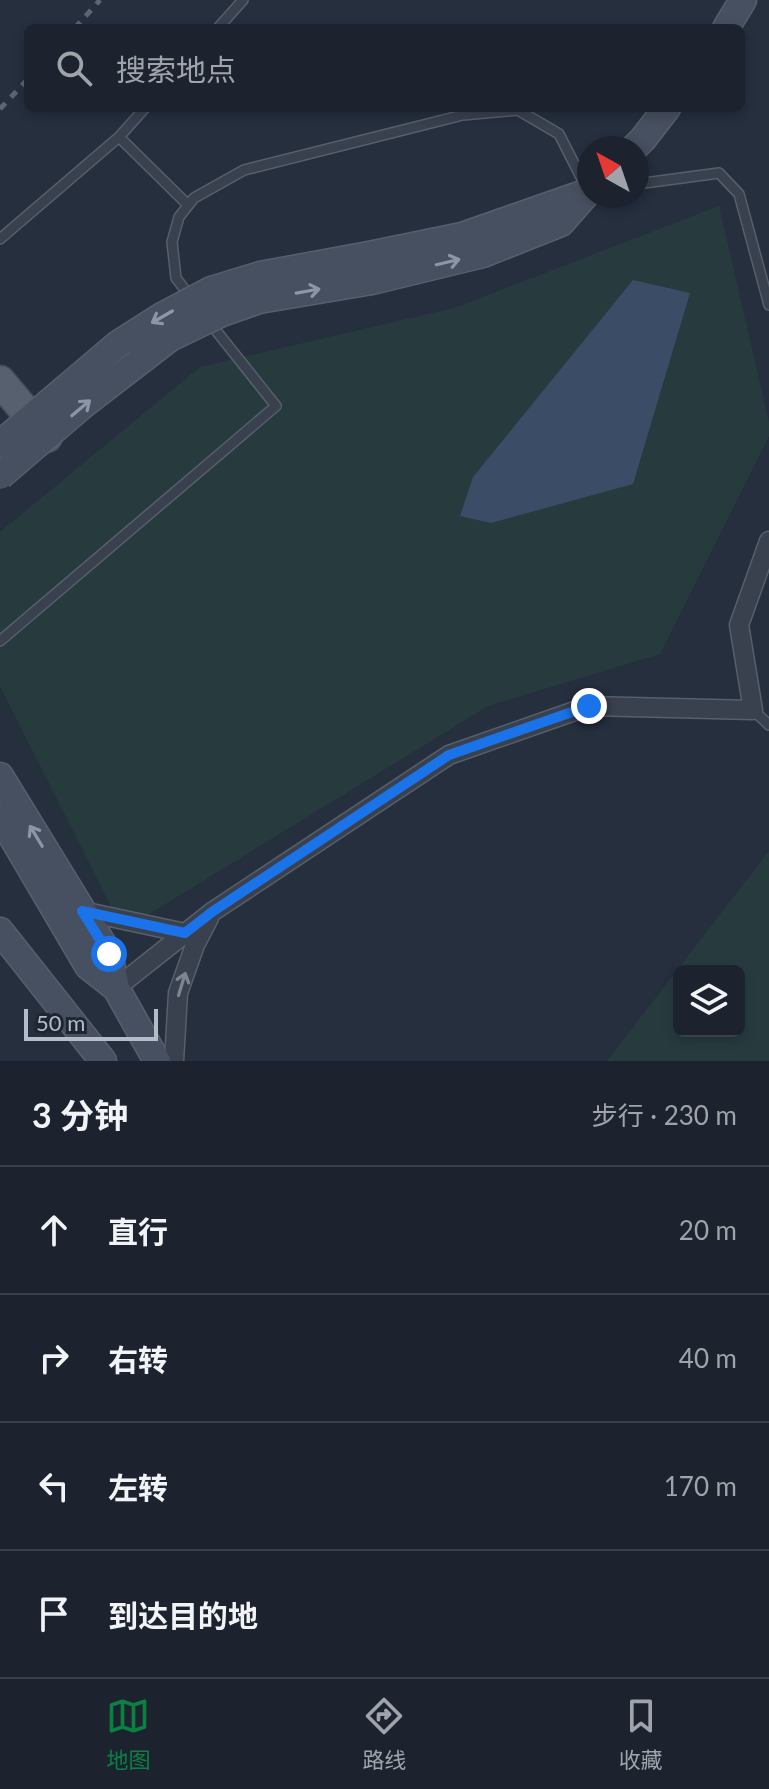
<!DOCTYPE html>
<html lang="zh">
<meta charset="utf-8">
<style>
body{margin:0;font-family:Lato,"Noto Sans SC",sans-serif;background:#292f3a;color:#f1f3f6}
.controls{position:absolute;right:24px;bottom:24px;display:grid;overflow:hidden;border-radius:12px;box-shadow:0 4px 12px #0003}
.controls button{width:72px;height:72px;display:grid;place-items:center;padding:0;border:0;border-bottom:2px solid #3a404a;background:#1c232e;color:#f1f3f6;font:40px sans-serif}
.compass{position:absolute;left:577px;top:136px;width:72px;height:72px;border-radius:50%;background:#1c232e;box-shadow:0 4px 12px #0003;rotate:320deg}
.scale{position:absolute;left:24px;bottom:20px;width:134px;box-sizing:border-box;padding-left:8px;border:4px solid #b5bcc9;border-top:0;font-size:22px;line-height:28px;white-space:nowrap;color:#b5bcc9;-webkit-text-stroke:6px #1e2633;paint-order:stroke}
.stop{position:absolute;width:24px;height:24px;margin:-18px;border:6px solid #1a73e8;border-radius:50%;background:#fff}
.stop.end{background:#1a73e8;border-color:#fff;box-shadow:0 2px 8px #0008}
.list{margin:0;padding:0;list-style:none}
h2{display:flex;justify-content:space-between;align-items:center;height:104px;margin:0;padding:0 32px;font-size:34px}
h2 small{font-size:26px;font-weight:400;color:#a0a4aa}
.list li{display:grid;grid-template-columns:52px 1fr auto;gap:24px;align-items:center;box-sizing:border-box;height:128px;padding:0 32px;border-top:2px solid #3a404a}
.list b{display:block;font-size:30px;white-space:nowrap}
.list em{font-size:26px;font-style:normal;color:#a0a4aa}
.icon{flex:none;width:44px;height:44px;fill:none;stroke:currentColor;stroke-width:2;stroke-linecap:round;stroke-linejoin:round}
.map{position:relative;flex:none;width:769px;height:1061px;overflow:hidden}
.search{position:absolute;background:#1c232e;box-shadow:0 4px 12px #0003;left:24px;right:24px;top:24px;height:88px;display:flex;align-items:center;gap:20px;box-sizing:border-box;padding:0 28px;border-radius:12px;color:#a0a4aa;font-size:30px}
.sheet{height:616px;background:#1c232e}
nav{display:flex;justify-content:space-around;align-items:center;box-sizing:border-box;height:112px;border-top:2px solid #3a404a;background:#1c232e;font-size:22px;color:#a0a4aa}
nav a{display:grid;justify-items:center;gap:4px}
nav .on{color:#0b8043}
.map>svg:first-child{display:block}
.green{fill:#273b3f;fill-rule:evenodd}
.water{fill:#3b4c66}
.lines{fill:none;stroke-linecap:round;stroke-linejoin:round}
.lane-casing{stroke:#575f6c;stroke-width:12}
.street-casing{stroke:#575f6c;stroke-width:21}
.secondary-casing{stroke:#575f6c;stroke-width:29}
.primary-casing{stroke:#424a57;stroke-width:33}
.lane{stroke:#39414e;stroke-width:9}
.street{stroke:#39414e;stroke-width:18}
.secondary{stroke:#475061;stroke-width:26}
.primary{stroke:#57606e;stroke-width:30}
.rail{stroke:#5b6575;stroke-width:5;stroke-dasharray:8 8;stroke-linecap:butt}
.secondary-bridge-casing{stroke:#575f6c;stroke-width:29;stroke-linecap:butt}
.secondary-bridge{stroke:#475061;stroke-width:26}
.oneway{stroke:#8e96a5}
.oneway2{stroke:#7d8592}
.route{stroke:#1a73e8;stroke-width:10}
</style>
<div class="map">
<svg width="769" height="1061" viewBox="0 0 769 1061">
<rect width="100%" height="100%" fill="#252f3e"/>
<path class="green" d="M719,206L769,422V436L660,654L488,706L123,930L0,686V532L200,367L454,308Z
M769,851V1061H607ZM679,971H739V1031H679Z"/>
<path class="water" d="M633,280L690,293L633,484L491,523L460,516L473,477Z"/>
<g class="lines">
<defs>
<path id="lane" d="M218,28L243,0
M119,137L188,205
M637,184L719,173L739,194L769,305
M0,239L119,137L145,108
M191,298L176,278L172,242L179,217L194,198L244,170L463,115L518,110L559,134L588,191
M0,641L276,406L210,323
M753,710L769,725"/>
<path id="street" d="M82,911L185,933
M116,988L212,912L449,755L589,706L753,710L739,625L769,541
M174,1061L178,993L195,945L209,918"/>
<path id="secondary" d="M726,28L743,0
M634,148L643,139L667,108
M369,255L462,236L585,193
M372,281L483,254L561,223L589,191
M0,776L109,954L116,988L157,1061
M0,816L88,966L116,988
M0,931L103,1061"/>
<path id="primary" d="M0,381L47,437"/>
</defs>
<use href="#lane" class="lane-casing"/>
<use href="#street" class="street-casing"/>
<use href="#secondary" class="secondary-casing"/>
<use href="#primary" class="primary-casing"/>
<use href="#lane" class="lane"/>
<use href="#street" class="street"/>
<use href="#secondary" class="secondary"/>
<use href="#primary" class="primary"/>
<path class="rail" d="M75,28L100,0
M0,109L28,79"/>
<defs>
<path id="secondary-bridge" d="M0,444L118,344L162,316L211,290L260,275L369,255
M0,476L83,405L170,338L222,313L259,300L372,281"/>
</defs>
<use href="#secondary-bridge" class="secondary-bridge-casing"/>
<use href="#secondary-bridge" class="secondary-bridge"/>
</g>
<defs><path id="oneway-shaft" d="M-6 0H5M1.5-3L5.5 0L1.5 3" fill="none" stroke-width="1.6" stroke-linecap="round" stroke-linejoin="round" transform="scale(2)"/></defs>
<g class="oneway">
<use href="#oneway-shaft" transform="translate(448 262) rotate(-13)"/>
<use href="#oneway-shaft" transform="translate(308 291) rotate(-10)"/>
<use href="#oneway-shaft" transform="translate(162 317) rotate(150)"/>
<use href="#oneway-shaft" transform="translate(81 408) rotate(-40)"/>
<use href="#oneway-shaft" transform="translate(36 836) rotate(-121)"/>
</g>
<use class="oneway2" href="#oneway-shaft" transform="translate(182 984) rotate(-73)"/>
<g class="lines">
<path class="route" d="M109,954L82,911L185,933L212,912L449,755L589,706"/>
</g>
</svg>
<div class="controls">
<button><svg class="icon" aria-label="layers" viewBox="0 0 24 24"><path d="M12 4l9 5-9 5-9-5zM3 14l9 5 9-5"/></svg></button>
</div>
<svg class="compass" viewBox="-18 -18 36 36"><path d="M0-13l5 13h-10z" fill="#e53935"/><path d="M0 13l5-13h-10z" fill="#a0a4aa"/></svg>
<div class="scale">50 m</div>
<div class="stop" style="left:109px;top:954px"></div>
<div class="stop end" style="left:589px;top:706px"></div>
<div class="search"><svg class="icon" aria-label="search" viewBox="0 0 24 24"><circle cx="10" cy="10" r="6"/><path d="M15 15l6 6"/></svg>搜索地点</div>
</div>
<section class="sheet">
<h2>3 分钟<small>步行 · 230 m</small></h2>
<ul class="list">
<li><svg class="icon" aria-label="ahead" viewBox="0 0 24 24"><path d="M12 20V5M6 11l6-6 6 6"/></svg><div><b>直行</b></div><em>20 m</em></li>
<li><svg class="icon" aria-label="right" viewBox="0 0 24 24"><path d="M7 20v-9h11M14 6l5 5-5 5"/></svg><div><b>右转</b></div><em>40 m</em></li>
<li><svg class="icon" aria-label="left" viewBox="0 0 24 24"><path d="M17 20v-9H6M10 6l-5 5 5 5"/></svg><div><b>左转</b></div><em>170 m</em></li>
<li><svg class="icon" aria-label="arrive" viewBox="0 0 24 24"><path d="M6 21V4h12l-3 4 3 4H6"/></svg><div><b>到达目的地</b></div></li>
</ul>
</section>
<nav>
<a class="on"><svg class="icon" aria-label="map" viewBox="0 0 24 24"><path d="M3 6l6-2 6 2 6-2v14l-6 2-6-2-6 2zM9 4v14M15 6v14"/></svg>地图</a>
<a><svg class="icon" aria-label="directions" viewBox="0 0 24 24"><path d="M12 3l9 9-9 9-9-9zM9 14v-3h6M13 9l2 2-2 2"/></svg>路线</a>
<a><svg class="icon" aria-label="saved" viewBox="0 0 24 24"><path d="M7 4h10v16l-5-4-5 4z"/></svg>收藏</a>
</nav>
